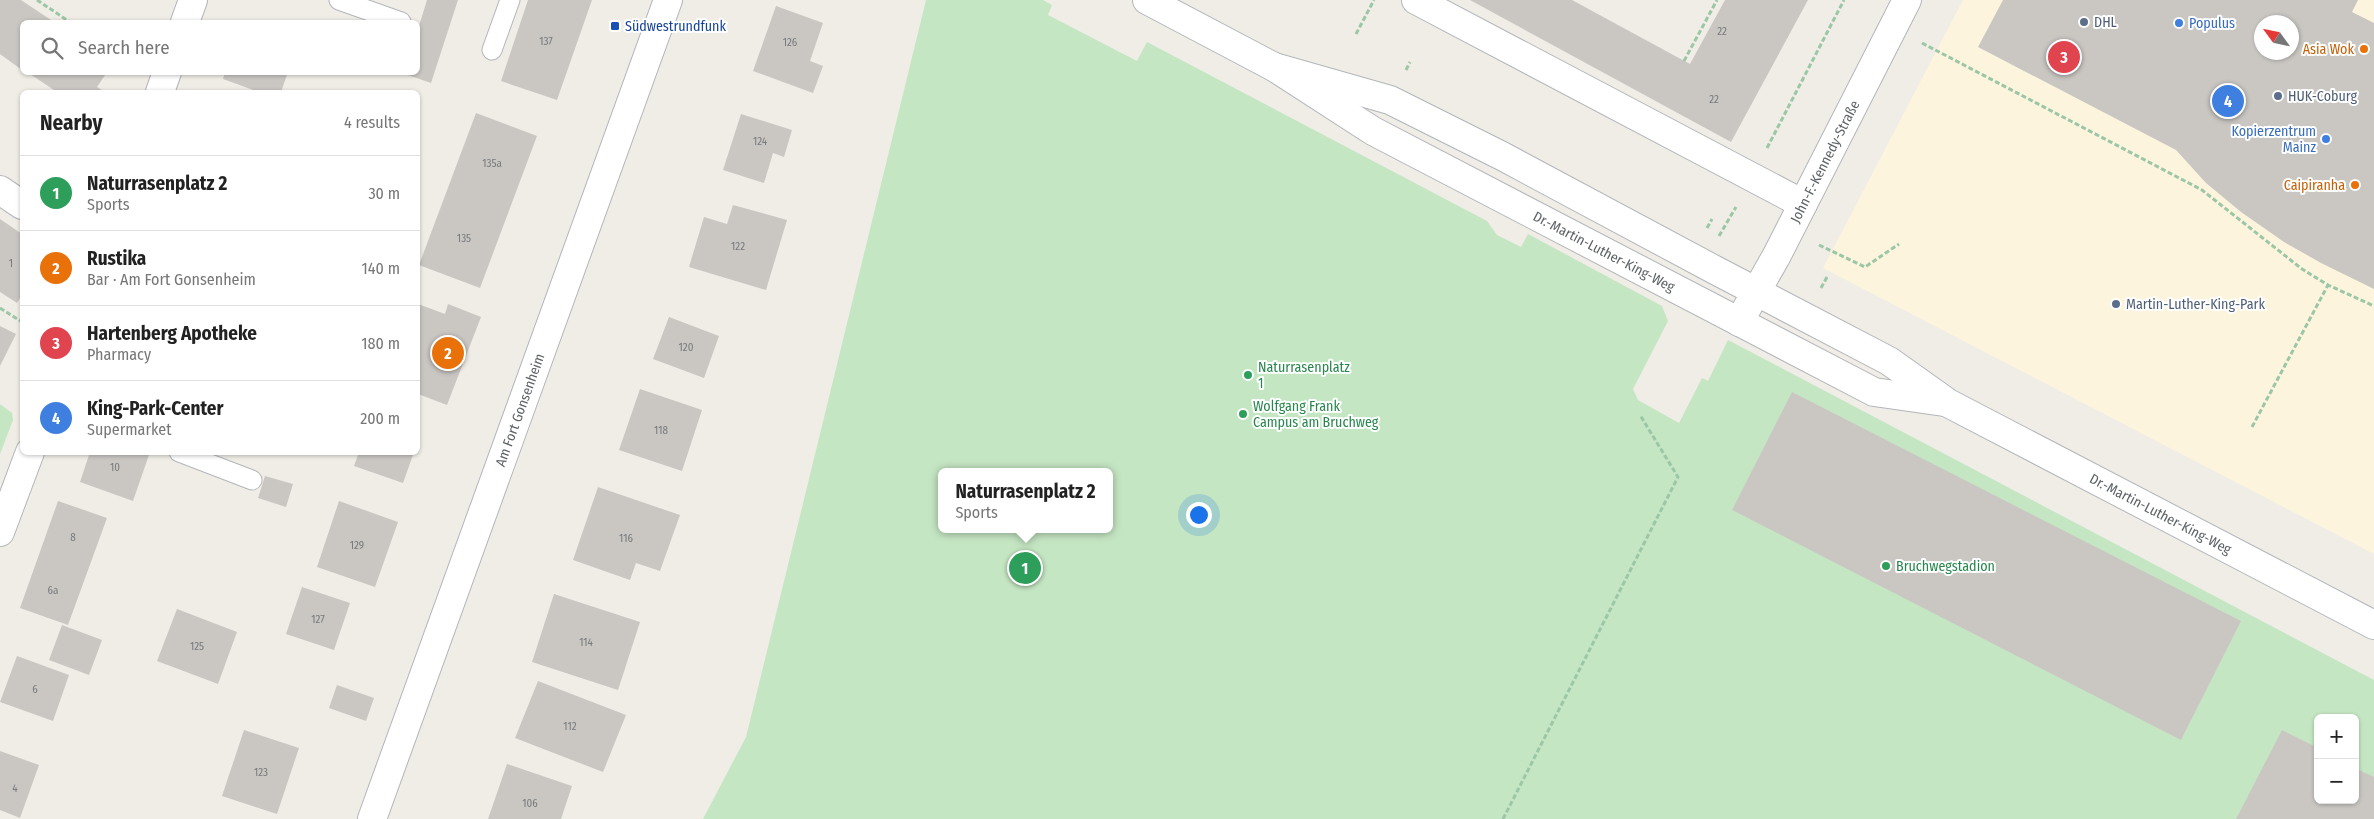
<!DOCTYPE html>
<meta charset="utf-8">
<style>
body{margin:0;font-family:"Fira Sans Condensed",sans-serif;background:#f6f6f6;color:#222}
.controls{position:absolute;right:15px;bottom:15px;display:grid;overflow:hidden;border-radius:8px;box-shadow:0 1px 4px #0004}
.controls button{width:45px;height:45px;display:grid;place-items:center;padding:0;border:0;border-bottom:1px solid #e0e0e0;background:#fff;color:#222;font:25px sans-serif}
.compass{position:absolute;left:2254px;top:15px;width:45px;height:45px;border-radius:50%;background:#fff;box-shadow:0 1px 4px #0004;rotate:303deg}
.you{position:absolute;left:1198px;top:514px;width:18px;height:18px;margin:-12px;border:4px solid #fff;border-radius:50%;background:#1a73e8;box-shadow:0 0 0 8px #1a73e833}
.badge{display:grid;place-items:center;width:32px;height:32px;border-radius:50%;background:#d93025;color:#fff;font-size:16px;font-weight:700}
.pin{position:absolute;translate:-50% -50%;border:2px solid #fff;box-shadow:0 1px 5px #0006}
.popup{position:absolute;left:938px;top:468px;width:175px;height:65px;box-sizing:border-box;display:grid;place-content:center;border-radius:8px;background:#fff;filter:drop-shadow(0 1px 4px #0005);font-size:16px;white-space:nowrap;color:#767676}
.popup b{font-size:19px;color:#222}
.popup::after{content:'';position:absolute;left:50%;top:100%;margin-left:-10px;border:10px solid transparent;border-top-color:#fff}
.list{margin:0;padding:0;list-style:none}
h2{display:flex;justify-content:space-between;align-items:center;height:65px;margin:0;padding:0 20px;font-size:21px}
h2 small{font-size:16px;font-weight:400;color:#767676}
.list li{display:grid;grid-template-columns:32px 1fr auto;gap:15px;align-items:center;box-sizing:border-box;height:75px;padding:0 20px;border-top:1px solid #e0e0e0}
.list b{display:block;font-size:19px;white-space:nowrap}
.list p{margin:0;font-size:16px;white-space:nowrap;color:#767676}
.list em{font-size:16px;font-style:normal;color:#767676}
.icon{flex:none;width:28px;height:28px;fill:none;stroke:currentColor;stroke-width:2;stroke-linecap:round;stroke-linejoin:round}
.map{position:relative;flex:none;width:2374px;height:819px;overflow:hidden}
.search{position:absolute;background:#fff;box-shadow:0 1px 4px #0004;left:20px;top:20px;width:400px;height:55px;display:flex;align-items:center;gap:12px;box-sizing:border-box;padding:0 18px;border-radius:8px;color:#767676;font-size:19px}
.panel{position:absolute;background:#fff;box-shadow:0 1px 4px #0004;left:20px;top:90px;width:400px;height:365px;border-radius:8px}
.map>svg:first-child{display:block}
.commercial{fill:#fdf4dd;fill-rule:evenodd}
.green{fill:#c5e6c3;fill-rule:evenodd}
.building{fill:#cac7c3;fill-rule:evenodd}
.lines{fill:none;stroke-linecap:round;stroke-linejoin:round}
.lane-casing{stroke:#b3b6ba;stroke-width:21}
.street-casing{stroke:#b3b6ba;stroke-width:30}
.secondary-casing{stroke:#b2b6ba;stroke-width:30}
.path{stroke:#9cc7a6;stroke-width:3;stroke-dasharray:5 2.5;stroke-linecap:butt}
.lane{stroke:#fff;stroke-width:19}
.street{stroke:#fff;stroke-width:28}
.secondary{stroke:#fff;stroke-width:28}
.service-dot{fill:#5c6f8a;stroke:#fff;stroke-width:2}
.shop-dot{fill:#3f7fe0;stroke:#fff;stroke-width:2}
.transit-dot{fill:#1a4fb4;stroke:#fff;stroke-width:2}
.food-dot{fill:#e8710a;stroke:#fff;stroke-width:2}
.leisure-dot{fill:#2e9e5b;stroke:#fff;stroke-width:2}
.labels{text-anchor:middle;stroke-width:4;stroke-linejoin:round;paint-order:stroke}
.number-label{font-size:11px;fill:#787b7d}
.service-label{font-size:14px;fill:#4e5e75;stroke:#fff;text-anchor:start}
.shop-label{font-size:14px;fill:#366cbe;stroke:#fff;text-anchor:start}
.transit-label{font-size:14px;fill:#164399;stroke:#fff;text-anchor:start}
.food-label{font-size:14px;fill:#c56008;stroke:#fff;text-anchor:end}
.street-label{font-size:14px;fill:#5d6266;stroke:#fff}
.leisure-label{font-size:14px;fill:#27864d;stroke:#fff;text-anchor:start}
</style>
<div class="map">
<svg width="2374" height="819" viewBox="0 0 2374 819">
<rect width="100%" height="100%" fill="#efede6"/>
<path class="commercial" d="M1963,0H2374V554L1823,268ZM2262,22H2292V52H2262Z"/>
<path class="green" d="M926,0H1043L1052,5L1048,15L1137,61L1147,42L1487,221L1497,235L1521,247L1528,234L1662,306L1668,321L1633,389L1638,400L1679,423L1702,378L1708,381L1728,340L2374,680V819H703L746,737ZM941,472H1109V529H941ZM2318,718H2355V800H2318Z
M0,404L12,413L13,420L0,454Z"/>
<path class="building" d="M0,0H21L54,22H22V70L0,54Z
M427,0H458L431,83L402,73L418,72V29Z
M528,0H592L557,100L501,81Z
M1470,0H1572L1690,64L1725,0H1808L1731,142Z
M2003,0H2358L2352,12L2374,23V289L2321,263L2284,242L2241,212L2206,183L2176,150L1978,47ZM2262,22H2292V52H2262Z
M776,6L823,23L810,61L823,66L813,93L753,71Z
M27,72H107L97,87L105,92H57Z
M225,72H288L281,92H259L223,79Z
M476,113L537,136L480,288L419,265Z
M741,114L792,130L784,157L773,153L764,183L723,170Z
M733,205L787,220L766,290L689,267L704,217L727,224Z
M0,219L22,234V295L17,303L0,292Z
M418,304L445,314L448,304L481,317L447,405L418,394Z
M669,317L719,336L704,378L653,359Z
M0,326L16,334L0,366Z
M640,389L702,410L682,471L619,450Z
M1792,392L2241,621L2181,740L1732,510Z
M90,452H150L133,501L80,482Z
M359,452H414L403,483L354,466Z
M265,476L293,484L286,507L258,498Z
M598,487L680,515L660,571L636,563L630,580L573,560Z
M58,501L107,518L68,625L20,608Z
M339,501L398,522L375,587L317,567Z
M302,587L350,603L334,650L286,634Z
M554,594L640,622L618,690L532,662Z
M177,609L237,632L218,684L157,661Z
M62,625L102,640L89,675L49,660Z
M17,656L69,675L53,721L0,702Z
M538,681L626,715L603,772L515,738Z
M337,685L374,698L366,721L329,708Z
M244,730L299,748L277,814L222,796Z
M2282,730L2318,748V800H2355V768L2374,777V819H2236Z
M0,751L39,765L20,818L0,810Z
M507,764L572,786L561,819H488Z"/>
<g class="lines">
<defs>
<path id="lane" d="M339,0L401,22
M492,50L510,0
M179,452L252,480"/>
<g id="street">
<path d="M1416,0L1803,204"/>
<path d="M185,22L193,0"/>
<path d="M160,92L167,72"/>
<path d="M0,190L22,205"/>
<path id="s1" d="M1739,322L1777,255L1907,0"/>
<path d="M0,532L30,452"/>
</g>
<g id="secondary">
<path id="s2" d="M1147,0L1274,67L1373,131L1874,392L1944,402"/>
<path id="s3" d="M1274,67L1390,100L1502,156L1715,270L1889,361L1948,403L2374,625"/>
<path id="s4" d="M372,819L668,0"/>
</g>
</defs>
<use href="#lane" class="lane-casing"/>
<use href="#street" class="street-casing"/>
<use href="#secondary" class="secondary-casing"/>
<path class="path" d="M37,0L70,22
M1356,34L1374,0
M1922,43L2202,190L2302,269L2328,285L2374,306
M1684,61L1717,0
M1406,70L1410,62
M1767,148L1844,0
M1707,228L1712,219
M1719,236L1736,207
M1819,245L1865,267L1899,244
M1821,288L1827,277
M0,308L22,322
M2252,427L2328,285
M1503,819L1678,477L1640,415"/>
<use href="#lane" class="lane"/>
<use href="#street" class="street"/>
<use href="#secondary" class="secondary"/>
</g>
<g class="service-dot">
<circle cx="2084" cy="22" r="5"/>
<circle cx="2278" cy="96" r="5"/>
<circle cx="2116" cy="304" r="5"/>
</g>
<g class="shop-dot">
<circle cx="2179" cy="23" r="5"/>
<circle cx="2326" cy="139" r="5"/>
</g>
<rect class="transit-dot" x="610" y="21" width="10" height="10" rx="2.5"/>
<g class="food-dot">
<circle cx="2364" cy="49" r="5"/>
<circle cx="2355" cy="185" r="5"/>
</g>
<g class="leisure-dot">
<circle cx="1248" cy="375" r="5"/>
<circle cx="1243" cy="414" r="5"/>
<circle cx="1886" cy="566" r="5"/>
</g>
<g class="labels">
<g class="number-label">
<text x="1722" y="35">22</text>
<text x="546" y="45">137</text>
<text x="790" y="46">126</text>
<text x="1714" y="103">22</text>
<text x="760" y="145">124</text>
<text x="492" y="167">135a</text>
<text x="464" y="242">135</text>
<text x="738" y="250">122</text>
<text x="11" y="267">1</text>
<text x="686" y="351">120</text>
<text x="661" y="434">118</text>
<text x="115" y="471">10</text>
<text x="73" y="541">8</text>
<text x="626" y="542">116</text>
<text x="357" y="549">129</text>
<text x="53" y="594">6a</text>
<text x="318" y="623">127</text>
<text x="586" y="646">114</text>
<text x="197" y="650">125</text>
<text x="35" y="693">6</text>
<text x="570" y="730">112</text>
<text x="261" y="776">123</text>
<text x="15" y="792">4</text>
<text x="530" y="807">106</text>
</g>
<g class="service-label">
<text x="2094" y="27">DHL</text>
<text x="2288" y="101">HUK-Coburg</text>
<text x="2126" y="309">Martin-Luther-King-Park</text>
</g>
<g class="shop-label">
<text x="2189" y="28">Populus</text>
<text x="2316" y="136" text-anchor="end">Kopierzentrum<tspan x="2316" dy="16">Mainz</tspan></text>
</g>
<g class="transit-label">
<text x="625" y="31">Südwestrundfunk</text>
</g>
<g class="food-label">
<text x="2354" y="54">Asia Wok</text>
<text x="2345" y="190">Caipiranha</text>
</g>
<g class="street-label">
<text dy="5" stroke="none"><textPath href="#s1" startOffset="182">John-F.-Kennedy-Straße</textPath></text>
<text dy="5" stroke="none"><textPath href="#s2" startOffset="522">Dr.-Martin-Luther-King-Weg</textPath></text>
<text dy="5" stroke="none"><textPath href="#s4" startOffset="435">Am Fort Gonsenheim</textPath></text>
<text dy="5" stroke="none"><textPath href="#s3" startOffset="996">Dr.-Martin-Luther-King-Weg</textPath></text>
</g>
<g class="leisure-label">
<text x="1258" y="372">Naturrasenplatz<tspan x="1258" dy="16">1</tspan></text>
<text x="1253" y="411">Wolfgang Frank<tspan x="1253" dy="16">Campus am Bruchweg</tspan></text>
<text x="1896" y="571">Bruchwegstadion</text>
</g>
</g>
</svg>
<div class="controls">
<button>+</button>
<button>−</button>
</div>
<svg class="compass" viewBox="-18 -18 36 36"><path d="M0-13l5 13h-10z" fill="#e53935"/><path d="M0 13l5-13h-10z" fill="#767676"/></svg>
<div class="you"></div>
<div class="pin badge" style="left:1025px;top:568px;background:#2e9e5b">1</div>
<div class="popup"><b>Naturrasenplatz 2</b>Sports</div>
<div class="pin badge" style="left:448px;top:353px;background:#e8710a">2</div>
<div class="pin badge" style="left:2064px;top:57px;background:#e0444e">3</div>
<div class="pin badge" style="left:2228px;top:101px;background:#3f7fe0">4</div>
<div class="search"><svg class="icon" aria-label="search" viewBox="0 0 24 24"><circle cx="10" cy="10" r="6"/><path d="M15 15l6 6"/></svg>Search here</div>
<section class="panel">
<h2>Nearby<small>4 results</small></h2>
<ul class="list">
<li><span class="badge" style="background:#2e9e5b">1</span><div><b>Naturrasenplatz 2</b><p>Sports</p></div><em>30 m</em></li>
<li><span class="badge" style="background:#e8710a">2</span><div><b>Rustika</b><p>Bar · Am Fort Gonsenheim</p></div><em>140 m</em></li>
<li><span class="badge" style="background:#e0444e">3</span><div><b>Hartenberg Apotheke</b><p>Pharmacy</p></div><em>180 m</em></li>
<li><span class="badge" style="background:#3f7fe0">4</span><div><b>King-Park-Center</b><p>Supermarket</p></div><em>200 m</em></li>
</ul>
</section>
</div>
